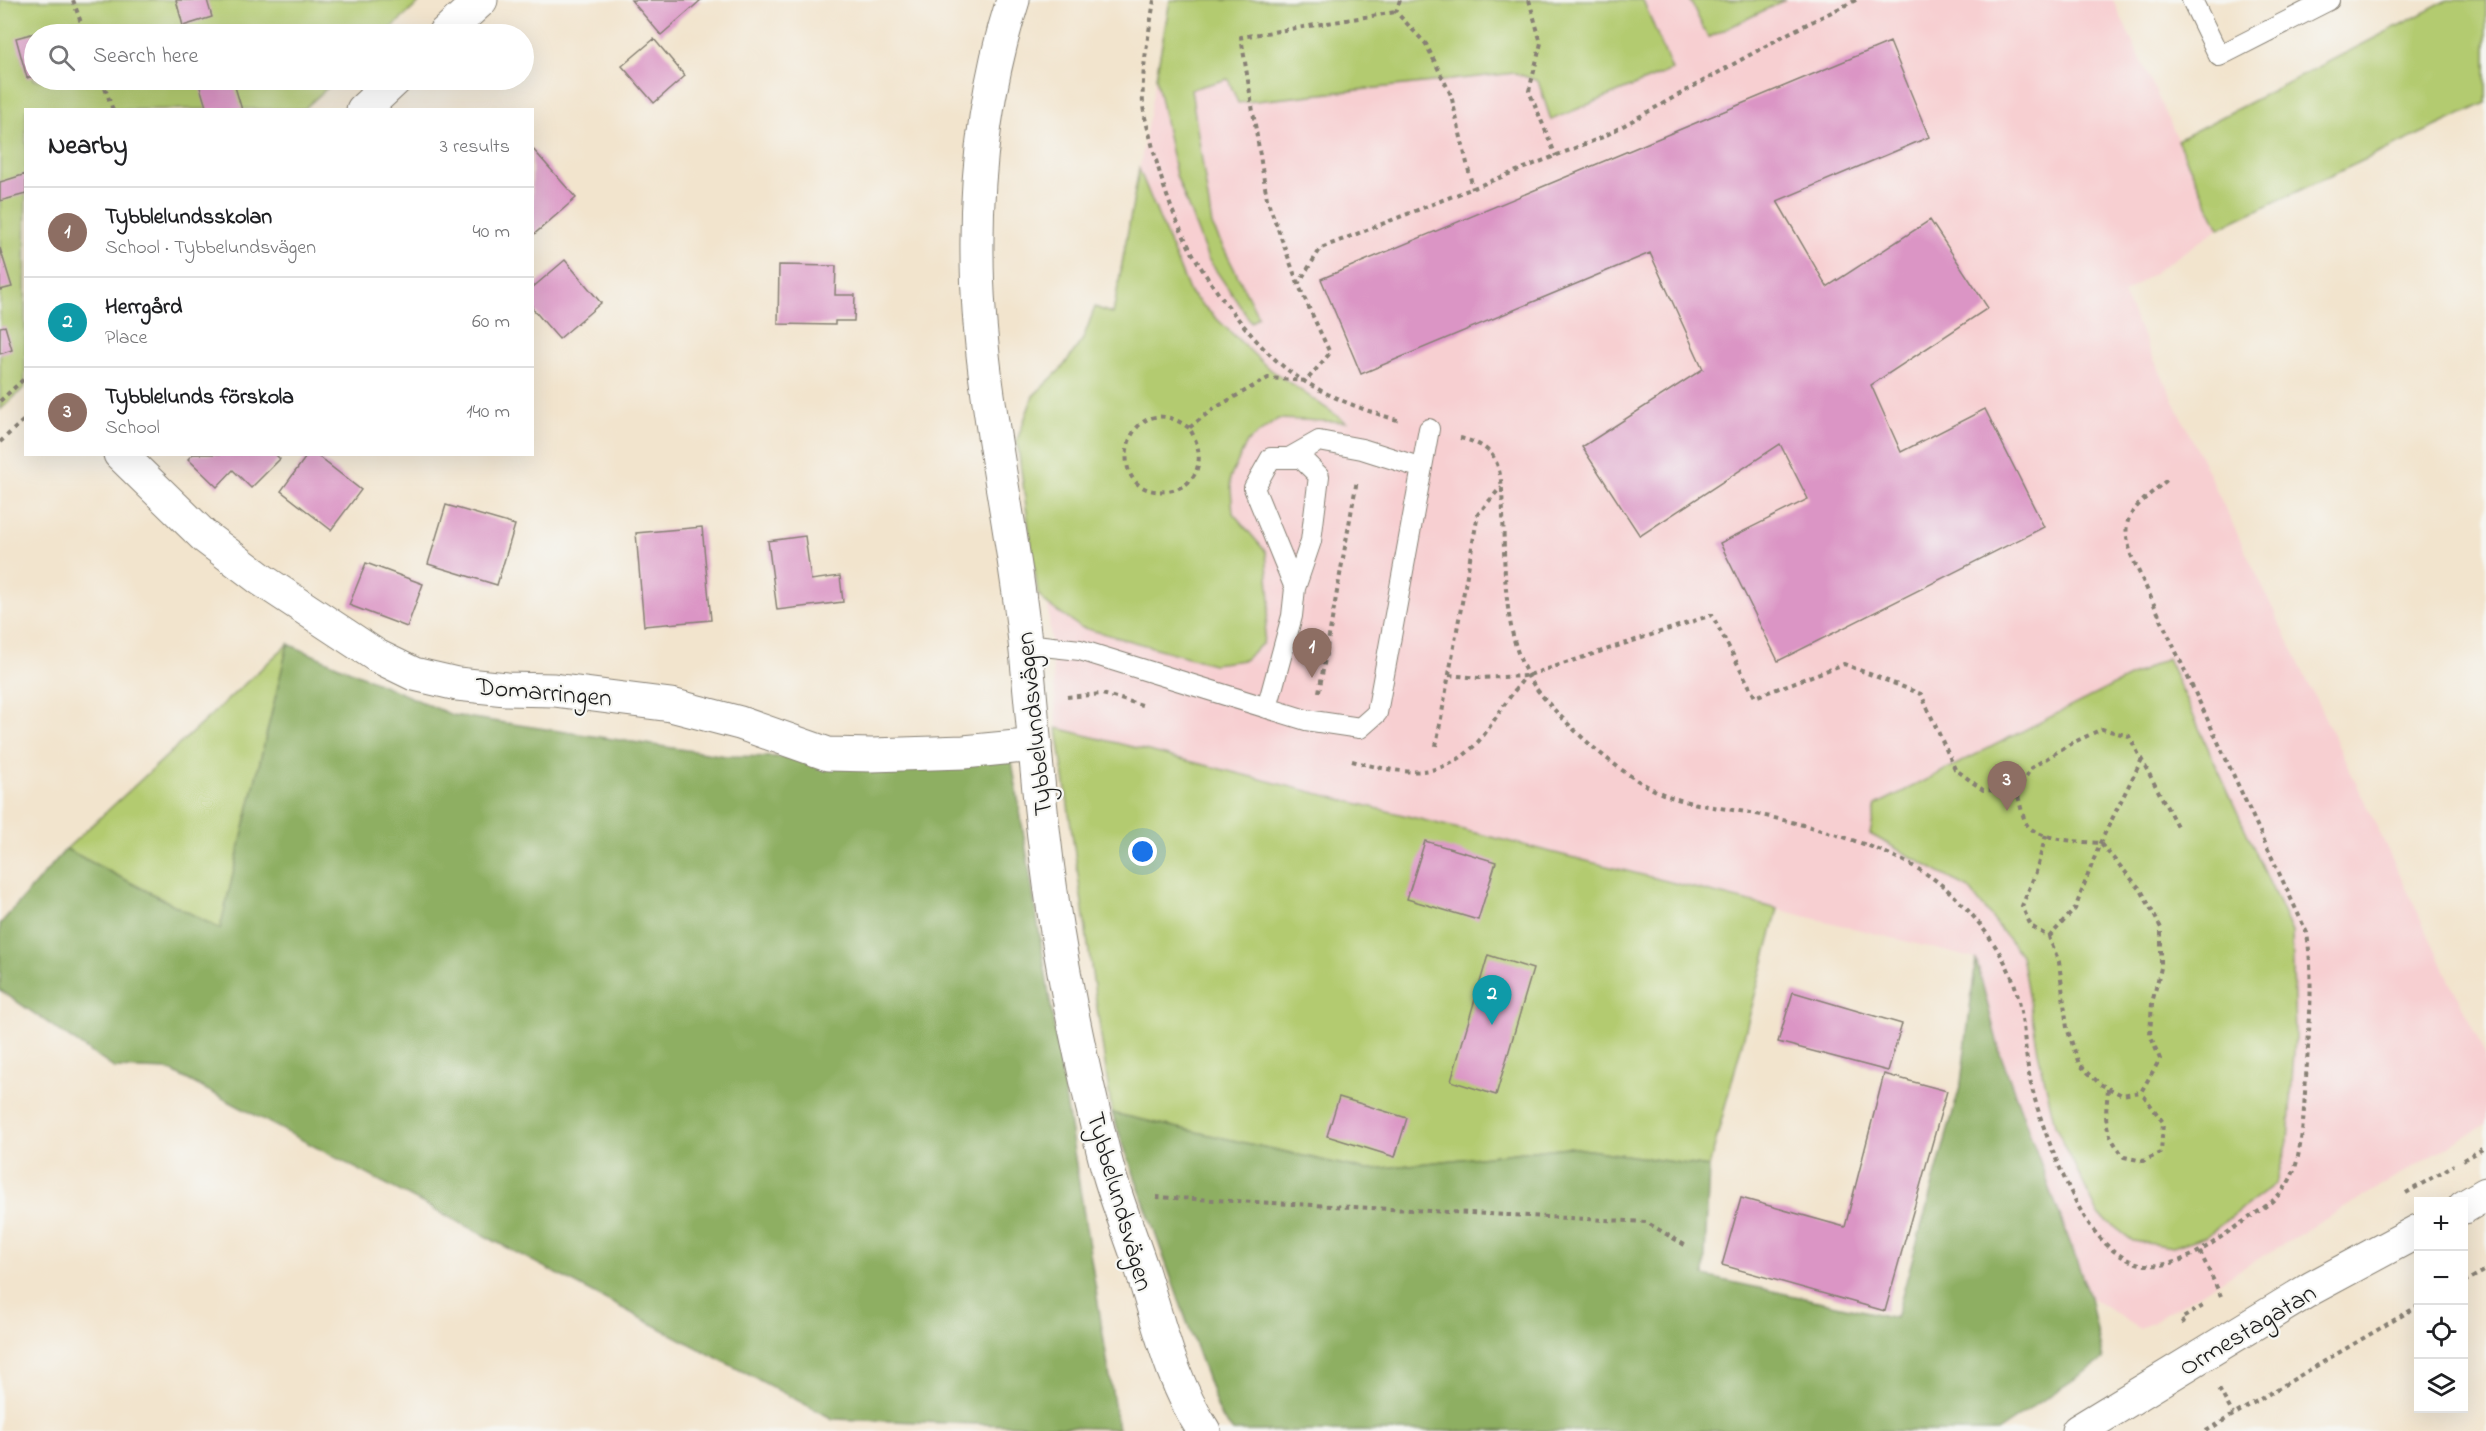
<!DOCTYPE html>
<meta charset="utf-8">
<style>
body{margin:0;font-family:"Indie Flower",sans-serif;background:#f2f2f2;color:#202124}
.controls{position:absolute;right:18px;bottom:18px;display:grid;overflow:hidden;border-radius:0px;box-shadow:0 6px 24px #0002}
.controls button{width:54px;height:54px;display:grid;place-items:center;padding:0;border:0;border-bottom:2px solid #e0e0e0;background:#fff;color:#202124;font:30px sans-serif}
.you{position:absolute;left:1143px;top:852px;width:21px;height:21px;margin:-15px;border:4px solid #fff;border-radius:50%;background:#1a73e8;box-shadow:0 0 0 9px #1a73e833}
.badge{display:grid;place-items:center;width:39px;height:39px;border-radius:50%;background:#2563eb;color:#fff;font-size:20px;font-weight:700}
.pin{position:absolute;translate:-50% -50px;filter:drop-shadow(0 2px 3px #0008)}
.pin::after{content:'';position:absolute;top:32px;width:21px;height:18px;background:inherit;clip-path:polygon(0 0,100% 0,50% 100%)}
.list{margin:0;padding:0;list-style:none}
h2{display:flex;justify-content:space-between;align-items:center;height:78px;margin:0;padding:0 24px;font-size:26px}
h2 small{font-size:20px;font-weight:400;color:#757577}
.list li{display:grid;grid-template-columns:39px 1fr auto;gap:18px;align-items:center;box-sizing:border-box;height:90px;padding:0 24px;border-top:2px solid #e0e0e0}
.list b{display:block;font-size:22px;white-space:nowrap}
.list p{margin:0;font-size:20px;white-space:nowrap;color:#757577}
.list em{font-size:20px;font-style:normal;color:#757577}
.icon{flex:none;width:33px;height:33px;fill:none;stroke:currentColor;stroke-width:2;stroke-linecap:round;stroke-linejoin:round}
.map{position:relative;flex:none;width:2486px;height:1431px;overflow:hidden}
.search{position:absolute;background:#fff;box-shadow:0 6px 24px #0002;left:24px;top:24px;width:510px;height:66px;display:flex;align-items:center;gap:15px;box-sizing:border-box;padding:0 21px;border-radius:33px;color:#757577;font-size:22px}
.panel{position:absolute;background:#fff;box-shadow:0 6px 24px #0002;left:24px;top:108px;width:510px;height:348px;border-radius:0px}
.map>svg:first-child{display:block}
.built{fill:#f7cfd1}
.green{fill:#b3cb70;stroke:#687446;stroke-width:1.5}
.forest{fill:#8eaf62;stroke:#55663f;stroke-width:1.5}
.building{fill:#db95c5}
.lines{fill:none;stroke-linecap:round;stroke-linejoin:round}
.lane-casing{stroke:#878074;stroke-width:22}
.street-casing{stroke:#878074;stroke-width:35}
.secondary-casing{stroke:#878074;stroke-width:35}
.path{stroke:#878074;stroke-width:4;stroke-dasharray:4.5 4.5;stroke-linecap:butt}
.lane{stroke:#fff;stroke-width:20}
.street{stroke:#fff;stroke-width:33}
.secondary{stroke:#fff;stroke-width:33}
.labels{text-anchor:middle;stroke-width:4.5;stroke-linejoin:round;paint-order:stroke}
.street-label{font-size:26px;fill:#1c1c1c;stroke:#f6f6f2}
</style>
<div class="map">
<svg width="2486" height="1431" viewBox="0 0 2486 1431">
<rect width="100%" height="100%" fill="#f6f6f2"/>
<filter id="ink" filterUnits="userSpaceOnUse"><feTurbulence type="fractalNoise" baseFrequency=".0167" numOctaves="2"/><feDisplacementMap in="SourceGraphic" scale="12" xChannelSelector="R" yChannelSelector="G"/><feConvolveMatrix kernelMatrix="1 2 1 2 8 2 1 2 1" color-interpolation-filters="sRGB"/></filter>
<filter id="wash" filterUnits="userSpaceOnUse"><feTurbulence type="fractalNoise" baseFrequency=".008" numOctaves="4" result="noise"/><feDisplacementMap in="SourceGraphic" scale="24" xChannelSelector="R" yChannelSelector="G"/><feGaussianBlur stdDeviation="1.35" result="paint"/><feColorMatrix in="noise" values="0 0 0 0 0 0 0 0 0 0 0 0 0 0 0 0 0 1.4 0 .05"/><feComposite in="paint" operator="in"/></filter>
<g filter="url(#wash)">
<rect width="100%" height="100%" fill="#f2e4cd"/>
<path class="built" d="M1170,0H2113L2219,228L2123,294L2486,1056V1124L2140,1329L2090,1297L2000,1053L1976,959L1057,728L1048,605L1038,594L1017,440L1033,396L1062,368L1083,339L1095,307L1113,314Z"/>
<path class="green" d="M0,0H422L385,34H34V80H336L304,109L26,110L25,387L0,410Z
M1170,0H1643L1672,70L1551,120L1538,81L1515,73L1238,103L1228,79L1191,89L1212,225L1258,316L1251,322L1208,259L1176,175L1156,77Z
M1690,0H1785L1708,38Z
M2448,0H2486V103L2219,228L2177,140Z
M1139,169L1190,293L1267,367L1346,422L1278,419L1247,442L1230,478L1233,513L1266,552L1270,601L1263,643L1244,660L1213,664L1080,627L1048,605L1038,594L1017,440L1033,396L1062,368L1083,339L1095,307L1113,314Z
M288,644L220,929L66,849Z
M2167,658L2292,932L2295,1037L2288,1141L2276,1183L2206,1236L2173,1247L2133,1241L2098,1214L2055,1125L2039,1056L2021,955L1969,889L1870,834L1876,805Z
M1057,728L1778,909L1709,1167L1568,1147L1366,1170L1112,1113Z"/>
<path class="forest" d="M288,644L452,715L726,756L1012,761L1118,1429L833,1419L169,1070L114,1068L0,990V924L66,849L220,929Z
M1976,959L2000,1053L2090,1297L2103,1360L1997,1431H1233L1221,1417L1112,1113L1366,1170L1568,1147L1709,1167L1704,1276L1896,1318L1961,1083Z"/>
<g id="blocks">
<path class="building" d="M176,0H207L212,17L183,26Z
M631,0H701L661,35Z
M57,27L59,34H34V76L27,78L16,38Z
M654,39L685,76L654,103L622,66Z
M1890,42L1929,137L1777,201L1827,287L1930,220L1988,308L1871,385L1901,452L1985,409L2044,527L1778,661L1720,543L1808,499L1780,444L1640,536L1582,447L1703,369L1650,253L1361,374L1321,279Z
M213,80H233L242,110H207L199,84Z
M532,148L576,198L532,236Z
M26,174V194L0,201V182Z
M0,248L12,287L0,290Z
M565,260L601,303L559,339L532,308V288Z
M779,265L836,266L835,295H855L854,321H835V325L778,324Z
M5,326L12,350L0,354V327Z
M193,454H275L280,459L251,488L233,470L217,487L188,459Z
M308,454H315L361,490L331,530L281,491Z
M446,505L515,525L497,585L428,564Z
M702,527L711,620L644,626L636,533Z
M805,536L811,580L840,576L843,602L777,610L768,541Z
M366,563L423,584L407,627L349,605Z
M1425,841L1496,862L1478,920L1407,899Z
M1488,955L1533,969L1496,1095L1451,1081Z
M1793,992L1902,1024L1888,1071L1778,1042Z
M1884,1074L1947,1091L1885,1311L1722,1265L1741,1198L1845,1227Z
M1339,1097L1407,1118L1395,1157L1327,1136Z"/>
</g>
</g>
<g filter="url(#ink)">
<use href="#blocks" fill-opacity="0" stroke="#878074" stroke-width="1.5"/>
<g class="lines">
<defs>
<path id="lane" d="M2192,0L2219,56L2329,0
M1289,458L1319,441L1362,449L1422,468
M1025,644L1080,650L1306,720L1360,728L1377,713L1429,429
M1267,708L1292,616L1295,588L1311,541L1319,476L1301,458H1271L1254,488L1295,588"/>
<path id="street" d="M444,34L481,0
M363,110L395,80
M120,454L205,537L262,580L377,656L414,674L457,684L506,689L554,690L671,705L740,723L828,754L872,755L964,752L1035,745"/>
<path id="secondary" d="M1013,0C987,82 976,167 977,254C977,381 1010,506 1024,633C1032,703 1036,774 1045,845C1055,933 1072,1020 1092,1105C1098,1129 1103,1153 1110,1177C1119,1207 1131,1237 1141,1267C1159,1323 1171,1381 1204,1431
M2464,1207L2486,1194
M2078,1431L2312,1288L2418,1231"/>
</defs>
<use href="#lane" class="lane-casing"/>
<use href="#street" class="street-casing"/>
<use href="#secondary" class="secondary-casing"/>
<path class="path" d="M73,0L85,34
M1154,0C1149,34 1141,70 1143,104C1144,118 1149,131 1152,144C1169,214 1190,259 1235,315C1251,335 1269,356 1289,371C1322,395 1362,410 1401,421
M1400,0L1396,12L1426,44L1451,95L1473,189
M1529,0L1541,43L1529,91L1556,156
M102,80L113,110
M1298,284L1267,199L1241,37L1396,12
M0,401L26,377
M1189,428C1125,380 1098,499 1167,491C1202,487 1206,452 1189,428L1213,409L1268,378L1306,381L1330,353L1298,284L1321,248L1603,137L1789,33L1856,0
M1460,438C1473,441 1487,446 1494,458C1503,473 1502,496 1503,513C1505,570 1502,647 1539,692C1569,729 1627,782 1671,797C1697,806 1724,808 1751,813C1807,824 1895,848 1939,883C1969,906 2004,951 2015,986C2024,1015 2024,1045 2029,1074C2036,1115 2066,1190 2089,1224C2103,1244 2123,1263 2147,1265C2181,1268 2208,1246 2234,1228C2268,1204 2292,1195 2299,1151C2304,1127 2304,1102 2306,1078C2309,1029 2314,982 2307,933L2131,555C2129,545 2124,532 2128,521C2133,505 2156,490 2168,479
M0,442L26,418
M1449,675L1479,678L1526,676L1712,615L1755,697L1844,664L1921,694L1955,769L1983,790L2017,792
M1319,692L1357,480
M1067,697L1102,694L1142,705
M1436,746L1478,514L1501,487
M1352,761C1406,775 1448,783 1486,732C1499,713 1511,694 1526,676
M2046,835L2036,872L2022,906L2031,926L2049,937L2059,962L2067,1028L2079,1064L2100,1084L2122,1095L2141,1092L2160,1059L2150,1035L2152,1003L2161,968V928L2141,890L2100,843C2082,842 2038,840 2027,825C2022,816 2020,802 2017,792L2031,768L2070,744L2102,729L2129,736L2178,828
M2049,937L2075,909L2100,843L2141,761
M2108,1089C2105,1123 2103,1129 2124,1157L2143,1161L2161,1153L2163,1122L2141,1092
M2463,1160L2486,1147
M2406,1193L2454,1165
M1156,1197L1646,1222L1688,1247
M2200,1252L2221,1296
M2464,1282L2486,1270
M2184,1324L2181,1319L2203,1306
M2219,1389L2233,1414
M2206,1431L2418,1306"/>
<use href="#lane" class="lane"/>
<use href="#street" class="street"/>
<use href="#secondary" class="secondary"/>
</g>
</g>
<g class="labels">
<g class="street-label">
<text transform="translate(544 691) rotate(5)" y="9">Domarringen</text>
<text transform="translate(1033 724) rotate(-96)" y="9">Tybbelundsvägen</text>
<text transform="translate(1121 1201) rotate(74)" y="9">Tybbelundsvägen</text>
<text transform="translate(2247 1329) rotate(-31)" y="9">Ormestagatan</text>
</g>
</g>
</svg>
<div class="controls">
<button>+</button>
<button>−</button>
<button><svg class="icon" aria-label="locate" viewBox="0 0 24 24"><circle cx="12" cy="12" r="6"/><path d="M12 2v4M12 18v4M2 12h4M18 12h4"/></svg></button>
<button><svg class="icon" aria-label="layers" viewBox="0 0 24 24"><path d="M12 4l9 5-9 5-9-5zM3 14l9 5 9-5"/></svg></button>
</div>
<div class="you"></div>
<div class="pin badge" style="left:1312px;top:678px;background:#8d6e63">1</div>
<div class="pin badge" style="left:1492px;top:1025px;background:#0f9aa8">2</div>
<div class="pin badge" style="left:2007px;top:811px;background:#8d6e63">3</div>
<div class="search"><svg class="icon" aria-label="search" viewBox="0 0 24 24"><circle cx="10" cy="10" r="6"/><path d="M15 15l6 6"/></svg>Search here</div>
<section class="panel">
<h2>Nearby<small>3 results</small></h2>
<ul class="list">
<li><span class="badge" style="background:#8d6e63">1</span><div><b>Tybblelundsskolan</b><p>School · Tybbelundsvägen</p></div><em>40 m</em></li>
<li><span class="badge" style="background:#0f9aa8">2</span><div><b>Herrgård</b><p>Place</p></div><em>60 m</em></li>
<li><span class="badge" style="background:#8d6e63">3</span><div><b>Tybblelunds förskola</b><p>School</p></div><em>140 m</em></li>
</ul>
</section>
</div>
